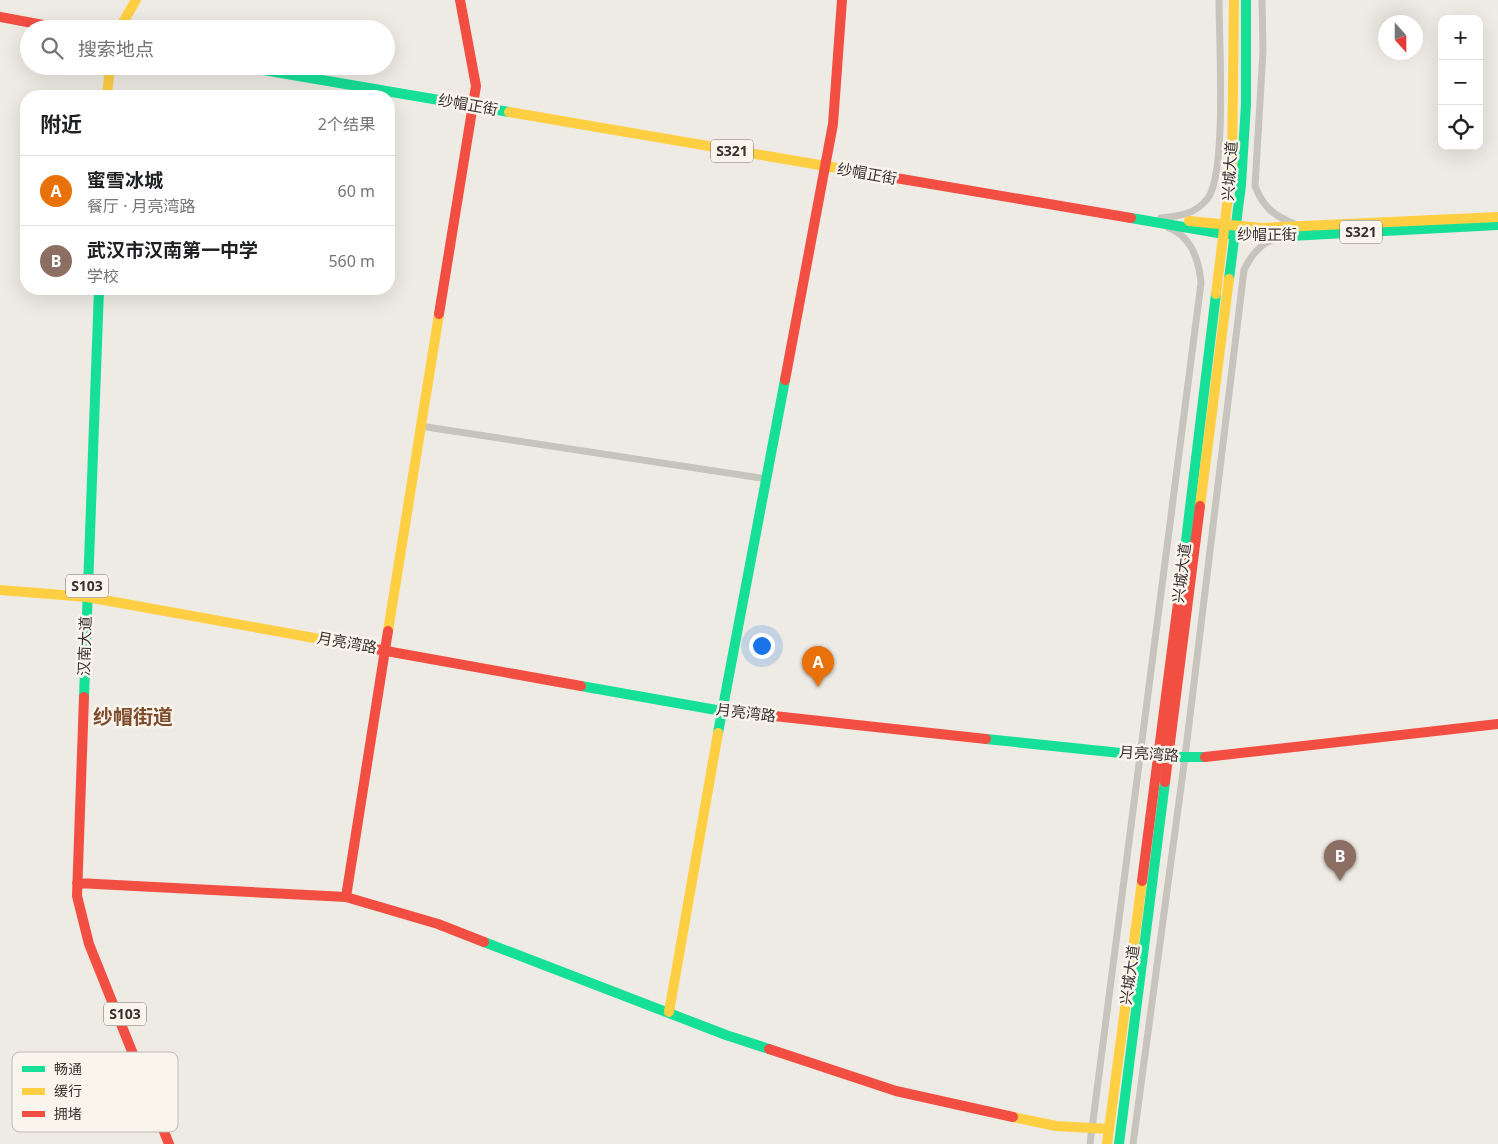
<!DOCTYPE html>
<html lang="zh">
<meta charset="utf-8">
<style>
body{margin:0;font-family:"Noto Sans","Noto Sans SC",sans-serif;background:#f2f2f2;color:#202124}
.controls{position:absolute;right:15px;top:15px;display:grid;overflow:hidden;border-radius:10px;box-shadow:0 5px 20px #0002}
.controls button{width:45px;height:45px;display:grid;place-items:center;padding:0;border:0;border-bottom:1px solid #e0e0e0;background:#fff;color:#202124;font:25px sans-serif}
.compass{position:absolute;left:1378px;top:15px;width:45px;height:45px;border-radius:50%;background:#fff;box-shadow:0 5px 20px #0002;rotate:159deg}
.you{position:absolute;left:761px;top:645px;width:18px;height:18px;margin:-12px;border:4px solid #fff;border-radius:50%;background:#1a73e8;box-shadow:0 0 0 8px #1a73e833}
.badge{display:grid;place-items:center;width:32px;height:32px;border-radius:50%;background:#78726c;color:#fff;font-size:16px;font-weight:700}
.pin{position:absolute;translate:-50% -41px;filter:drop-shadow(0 1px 2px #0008)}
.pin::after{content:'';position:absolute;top:26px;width:18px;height:15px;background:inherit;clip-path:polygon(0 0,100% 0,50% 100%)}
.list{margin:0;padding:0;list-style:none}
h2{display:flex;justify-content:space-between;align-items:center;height:65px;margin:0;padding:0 20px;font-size:21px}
h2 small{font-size:16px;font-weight:400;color:#757577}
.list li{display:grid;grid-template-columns:32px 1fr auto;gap:15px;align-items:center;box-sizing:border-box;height:70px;padding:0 20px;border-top:1px solid #e0e0e0}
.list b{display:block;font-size:19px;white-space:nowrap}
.list p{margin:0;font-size:16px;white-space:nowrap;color:#757577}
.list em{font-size:16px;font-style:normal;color:#757577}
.icon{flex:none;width:28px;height:28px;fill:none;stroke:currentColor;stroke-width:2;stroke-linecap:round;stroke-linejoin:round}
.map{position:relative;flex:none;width:1498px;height:1144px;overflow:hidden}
.search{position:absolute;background:#fff;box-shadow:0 5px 20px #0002;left:20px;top:20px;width:375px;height:55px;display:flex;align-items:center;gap:12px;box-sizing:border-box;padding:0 18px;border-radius:28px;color:#757577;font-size:19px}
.panel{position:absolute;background:#fff;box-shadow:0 5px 20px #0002;left:20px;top:90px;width:375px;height:205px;border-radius:20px}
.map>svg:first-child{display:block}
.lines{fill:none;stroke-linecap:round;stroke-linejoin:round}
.street{stroke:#c7c3bd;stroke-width:7}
.fast{stroke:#16e098;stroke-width:10}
.slow{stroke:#ffcf43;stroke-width:10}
.jam{stroke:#f24e42;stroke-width:10}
.labels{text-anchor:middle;stroke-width:5;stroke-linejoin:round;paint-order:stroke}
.shield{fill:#f9f5ed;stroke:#726c66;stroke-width:1}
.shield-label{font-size:14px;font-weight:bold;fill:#38312c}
.street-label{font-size:15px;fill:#38312c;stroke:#f9f5ed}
.district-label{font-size:20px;font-weight:bold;fill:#7e4c2d;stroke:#f9f5ed}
.key{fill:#f9f5ed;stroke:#bfbab3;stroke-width:1}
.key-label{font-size:14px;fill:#38312c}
</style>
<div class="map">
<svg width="1498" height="1144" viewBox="0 0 1498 1144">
<rect width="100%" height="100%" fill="#eeebe4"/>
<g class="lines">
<path class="street" d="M1262,0L1263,51L1255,186C1263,207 1274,216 1295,224
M1161,218C1180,216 1196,214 1208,198C1227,172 1219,38 1219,0
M420,426L767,479
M1090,1144L1201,283C1199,260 1192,237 1169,228
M1133,1144L1185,757L1244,270C1251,255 1261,242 1278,238"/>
<path class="fast" d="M240,66L509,112
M1131,218L1224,234L1290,236L1498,225
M1229,279L1241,185L1246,104V0
M1184,557L1216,294
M581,686L722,711L774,716
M84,697L99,289
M718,733L785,380
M986,739L1159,757H1205
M484,942L726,1035L769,1049
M1119,1144L1165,782"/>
<path class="slow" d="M119,29L136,0
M107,96L110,66
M509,112L884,176
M1189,221L1261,228L1498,217
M1216,294L1232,165L1234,0
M1200,506L1229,279
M0,590L87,597L364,647
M388,631L439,314
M669,1012L718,733
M1013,1117L1056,1126L1109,1129
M1107,1144L1142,881"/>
<path class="jam" d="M0,17L65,29
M884,176L1131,218
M439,314L476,86L460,0
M785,380L833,124L842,0
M364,647L581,686
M84,697L77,896L89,944L169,1144
M774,716L986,739
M1205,757L1498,724
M1165,782L1200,506
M1142,881L1184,557
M77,883L346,897L438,924L484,942
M346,897L388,631
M769,1049L896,1091L1013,1117"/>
</g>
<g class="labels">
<g class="shield">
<rect x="711" y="139.5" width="42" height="23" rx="4"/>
<rect x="1340" y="220.5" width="42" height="23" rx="4"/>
<rect x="66" y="574.5" width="42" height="23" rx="4"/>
<rect x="104" y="1002.5" width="42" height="23" rx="4"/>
</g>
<g class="shield-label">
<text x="732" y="156">S321</text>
<text x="1361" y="237">S321</text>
<text x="87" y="591">S103</text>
<text x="125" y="1019">S103</text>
</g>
<g class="street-label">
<text transform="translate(468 105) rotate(10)" y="5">纱帽正街</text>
<text transform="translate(1230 171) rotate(-86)" y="5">兴城大道</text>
<text transform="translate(867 174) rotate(10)" y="5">纱帽正街</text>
<text x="1267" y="240">纱帽正街</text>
<text transform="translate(1182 573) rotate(-83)" y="5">兴城大道</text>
<text transform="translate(347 643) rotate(10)" y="5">月亮湾路</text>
<text transform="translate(85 646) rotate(-88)" y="5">汉南大道</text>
<text transform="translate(746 713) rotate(7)" y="5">月亮湾路</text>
<text transform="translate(1149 754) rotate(4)" y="5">月亮湾路</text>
<text transform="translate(1130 975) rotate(-82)" y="5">兴城大道</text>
</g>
<g class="district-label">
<text x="133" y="724">纱帽街道</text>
</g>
</g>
<rect x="12" y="1052" width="166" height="80" rx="8" class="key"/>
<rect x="22" y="1066" width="23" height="6" fill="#16e098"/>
<rect x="22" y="1088" width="23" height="7" fill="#ffcf43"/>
<rect x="22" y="1111" width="23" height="6" fill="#f24e42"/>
<g class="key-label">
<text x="54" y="1074">畅通</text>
<text x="54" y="1096">缓行</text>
<text x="54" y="1119">拥堵</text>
</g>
</svg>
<div class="controls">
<button>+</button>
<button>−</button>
<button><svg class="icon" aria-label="locate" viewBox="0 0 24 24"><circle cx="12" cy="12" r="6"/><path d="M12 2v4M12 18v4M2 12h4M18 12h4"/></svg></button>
</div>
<svg class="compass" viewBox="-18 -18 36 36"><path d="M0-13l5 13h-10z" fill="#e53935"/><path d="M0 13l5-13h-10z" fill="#757577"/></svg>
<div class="you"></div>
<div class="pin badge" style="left:818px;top:687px;background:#e8710a">A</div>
<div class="pin badge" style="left:1340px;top:881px;background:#8d6e63">B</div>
<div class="search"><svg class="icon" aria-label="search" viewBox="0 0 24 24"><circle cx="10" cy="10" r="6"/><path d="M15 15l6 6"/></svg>搜索地点</div>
<section class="panel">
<h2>附近<small>2个结果</small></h2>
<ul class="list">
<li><span class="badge" style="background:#e8710a">A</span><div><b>蜜雪冰城</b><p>餐厅 · 月亮湾路</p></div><em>60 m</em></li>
<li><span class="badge" style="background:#8d6e63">B</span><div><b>武汉市汉南第一中学</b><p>学校</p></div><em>560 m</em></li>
</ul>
</section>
</div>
